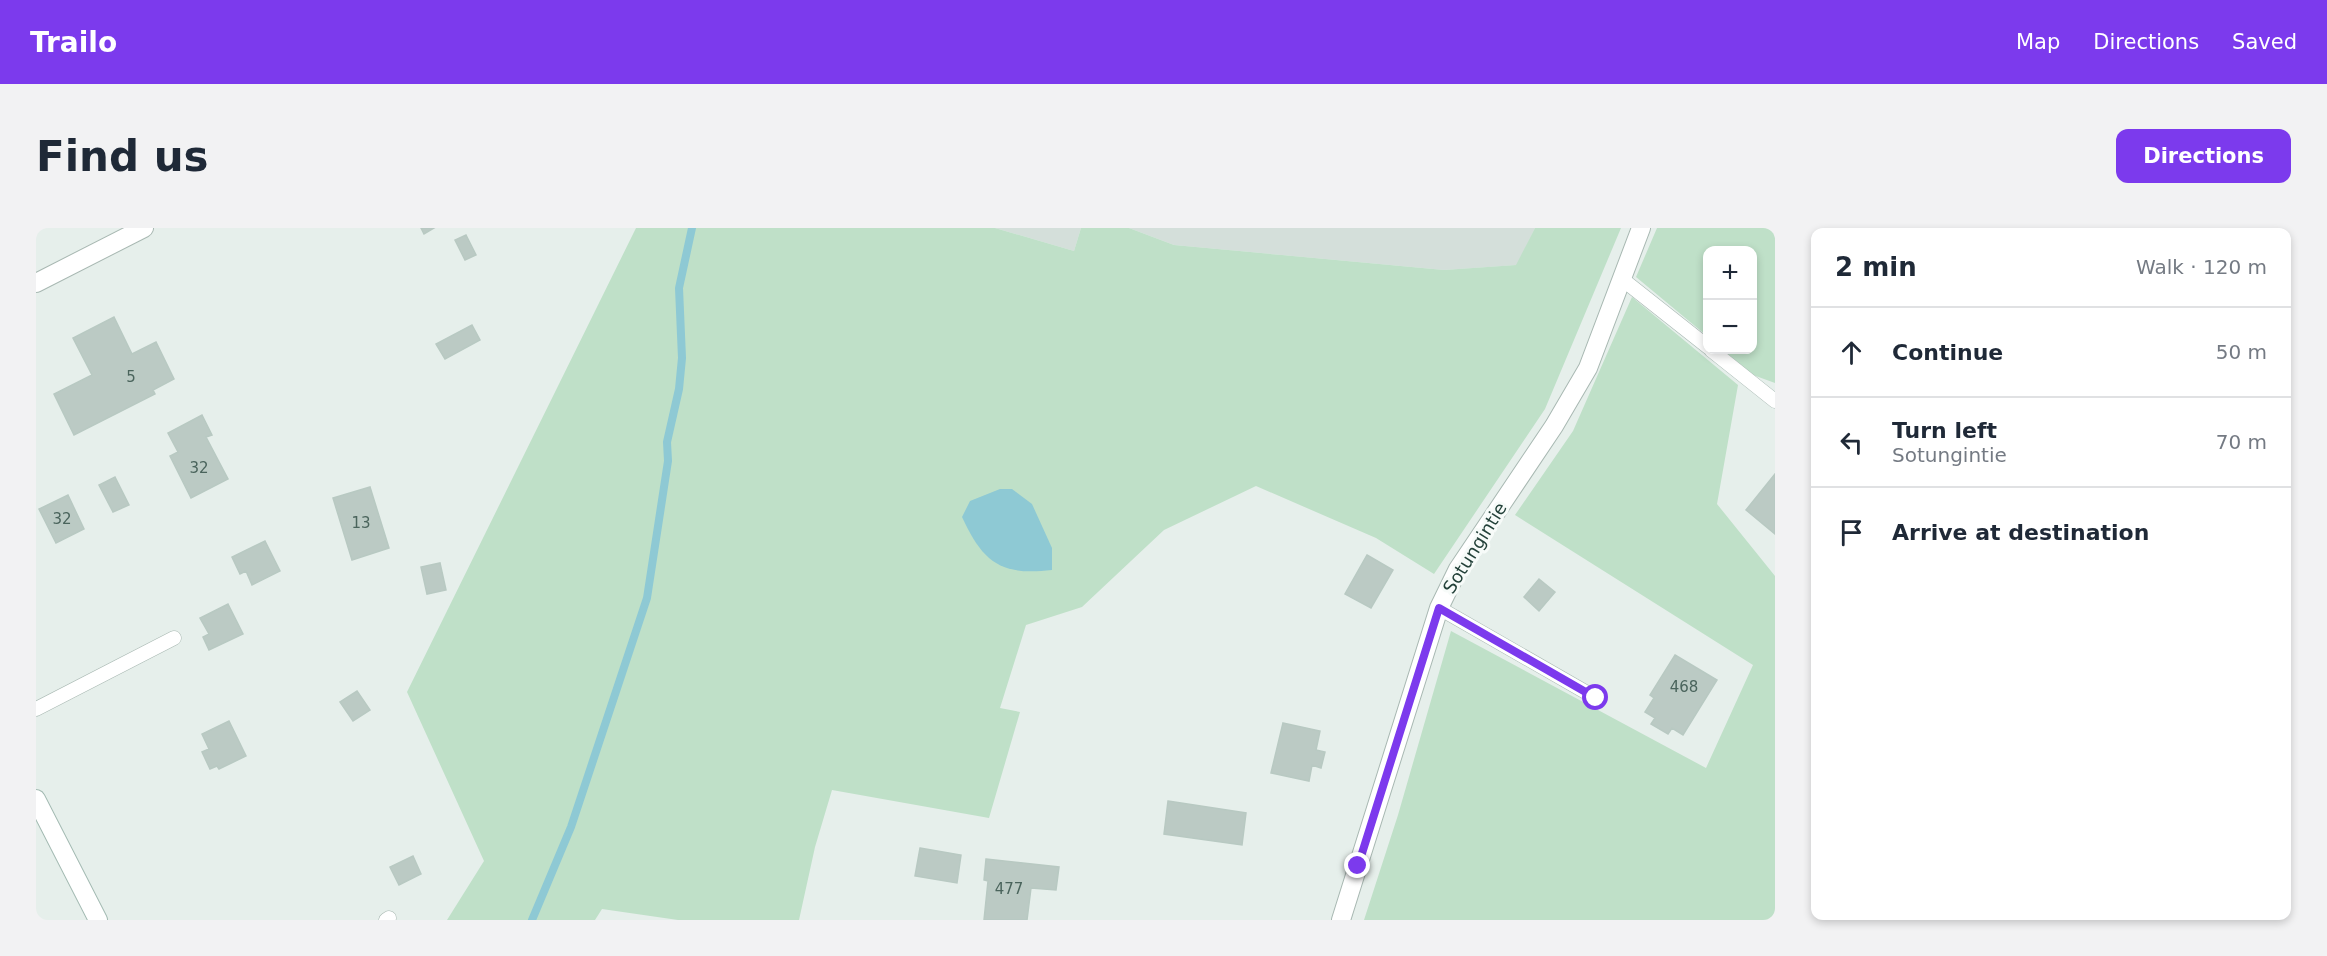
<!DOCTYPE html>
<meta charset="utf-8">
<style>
body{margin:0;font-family:"DejaVu Sans",sans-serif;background:#f2f2f3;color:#1f2937}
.controls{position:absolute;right:18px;top:18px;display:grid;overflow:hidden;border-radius:12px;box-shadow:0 3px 9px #0003}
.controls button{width:54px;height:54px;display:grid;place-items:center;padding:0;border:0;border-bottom:2px solid #e0e1e3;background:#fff;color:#1f2937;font:30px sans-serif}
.stop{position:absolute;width:18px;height:18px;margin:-14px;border:4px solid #7c3aed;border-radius:50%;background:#fff}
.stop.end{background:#7c3aed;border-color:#fff;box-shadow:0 2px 6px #0008}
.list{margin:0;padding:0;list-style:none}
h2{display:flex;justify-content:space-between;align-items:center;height:78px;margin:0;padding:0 24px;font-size:26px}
h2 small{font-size:20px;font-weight:400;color:#747a83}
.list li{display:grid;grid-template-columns:39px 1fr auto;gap:18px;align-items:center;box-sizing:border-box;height:90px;padding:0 24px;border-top:2px solid #e0e1e3}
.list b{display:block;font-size:22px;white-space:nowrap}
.list p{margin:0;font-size:20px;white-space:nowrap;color:#747a83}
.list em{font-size:20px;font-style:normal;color:#747a83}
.icon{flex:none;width:33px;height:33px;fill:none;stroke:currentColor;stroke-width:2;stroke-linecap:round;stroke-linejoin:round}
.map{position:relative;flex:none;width:1739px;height:692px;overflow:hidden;border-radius:12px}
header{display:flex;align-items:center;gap:36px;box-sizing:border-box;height:84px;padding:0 30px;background:#7c3aed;color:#fff}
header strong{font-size:28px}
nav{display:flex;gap:33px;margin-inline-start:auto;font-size:21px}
.intro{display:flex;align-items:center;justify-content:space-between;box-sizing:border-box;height:144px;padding:0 36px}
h1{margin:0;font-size:42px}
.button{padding:15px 27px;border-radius:12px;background:#7c3aed;color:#fff;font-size:21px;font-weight:700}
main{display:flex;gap:36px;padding:0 36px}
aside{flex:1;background:#fff;border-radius:12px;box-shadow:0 3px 9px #0003}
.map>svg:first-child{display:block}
.built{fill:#d4dfda}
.green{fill:#bfe0c8}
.water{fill:#8ec9d4}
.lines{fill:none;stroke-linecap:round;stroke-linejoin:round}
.stream{stroke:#8ec9d4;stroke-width:8}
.building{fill:#bbcac4;stroke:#b8c9c2;stroke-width:1.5}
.service-casing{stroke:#a8b8b2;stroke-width:15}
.minor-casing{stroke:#a8b8b2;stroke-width:20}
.tertiary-casing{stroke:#a8b8b2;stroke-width:20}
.secondary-casing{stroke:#a4bbb3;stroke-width:20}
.path{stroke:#86b3a5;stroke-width:4;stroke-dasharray:3 4.5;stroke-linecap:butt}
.service{stroke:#fff;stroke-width:14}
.minor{stroke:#fff;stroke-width:18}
.tertiary{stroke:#fff;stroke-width:18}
.secondary{stroke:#fff;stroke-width:18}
.route{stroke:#7c3aed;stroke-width:8}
.labels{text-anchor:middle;stroke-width:6;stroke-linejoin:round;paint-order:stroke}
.number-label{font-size:15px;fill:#4a645c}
.street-label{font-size:18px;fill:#24423a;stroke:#f7fbf9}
</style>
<header>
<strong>Trailo</strong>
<nav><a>Map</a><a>Directions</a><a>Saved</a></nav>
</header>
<div class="intro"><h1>Find us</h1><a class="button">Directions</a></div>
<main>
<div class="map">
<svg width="1739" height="692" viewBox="0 0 1739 692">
<rect width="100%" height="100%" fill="#e6efeb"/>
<path class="built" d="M959,0H1045L1038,23Z
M1093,0H1499L1481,37L1408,42L1138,17Z"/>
<path class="green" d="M600,0H959L1038,23L1045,0H1093L1138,17L1408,42L1480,37L1499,0H1585L1509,181L1398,346L1340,310L1220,258L1128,302L1046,379L990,397L964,480L984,484L953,590L796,562L779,619L763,692H642L566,681L559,692H411L448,633L371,464Z
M1621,0H1739V155L1717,147L1687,122H1716V22H1672L1671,108L1600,49Z
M1596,69L1702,157L1681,276L1739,348V692H1328L1362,587L1415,403L1670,540L1717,437L1479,287L1537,203Z"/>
<path class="water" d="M964,261H976L996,276L1016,320V342C964,348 947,334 926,289L934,273Z"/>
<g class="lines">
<path class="stream" d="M496,692L535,599L611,370L632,233L631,214L643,161L646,130L643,60L656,0"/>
</g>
<path class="building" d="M385,0H398L388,6Z
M430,7L440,27L429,32L419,12Z
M78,89L96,126L120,114L138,151L117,162L119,166L38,207L18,166L56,147L37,110Z
M436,97L444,112L409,131L400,116Z
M166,187L176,207L170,209L192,251L155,270L134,228L142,224L132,205Z
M1739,246V306L1710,282Z
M79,249L93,277L77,284L63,257Z
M334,259L353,320L316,332L297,270Z
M32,267L48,301L20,315L3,281Z
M229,313L244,343L216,357L210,343L204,346L196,329Z
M1331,327L1357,342L1335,380L1309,366Z
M404,335L410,362L391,366L385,339Z
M1503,351L1519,364L1503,383L1488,369Z
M192,376L207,406L173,422L167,409L173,406L164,390Z
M1639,427L1681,452L1647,507L1636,500L1632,506L1615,496L1619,490L1609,484L1618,470L1614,467Z
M321,463L334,482L317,493L304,474Z
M193,493L210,528L183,541L181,538L174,541L166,524L173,521L166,506Z
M1247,495L1284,503L1280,522L1289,524L1285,540L1276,537L1273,553L1235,545Z
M1132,573L1210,585L1206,617L1128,606Z
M884,620L925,627L921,655L879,648Z
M377,628L385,646L363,657L354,639Z
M950,631L1023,639L1020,662L995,660L991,692H948L952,653L948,652Z"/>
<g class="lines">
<defs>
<path id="service" d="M1586,51L1672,119
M1675,122L1739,173
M1403,380L1560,470
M0,481L138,410
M350,692L353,690"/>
<path id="minor" d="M0,55L108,0"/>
<path id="tertiary" d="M1305,692L1403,380L1422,341L1518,198L1552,140L1605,0"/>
<path id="secondary" d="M0,571L62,692"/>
</defs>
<use href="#service" class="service-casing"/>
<use href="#minor" class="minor-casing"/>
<use href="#tertiary" class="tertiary-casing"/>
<use href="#secondary" class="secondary-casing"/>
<path class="path" d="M0,690L1,692"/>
<use href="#service" class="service"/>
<use href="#minor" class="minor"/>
<use href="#tertiary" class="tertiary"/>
<use href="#secondary" class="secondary"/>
</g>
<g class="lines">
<path class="route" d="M1322,638L1403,380L1560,470"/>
</g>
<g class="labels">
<g class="number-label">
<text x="95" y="154">5</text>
<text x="163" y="245">32</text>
<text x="26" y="296">32</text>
<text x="325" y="300">13</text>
<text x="1648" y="464">468</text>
<text x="973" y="666">477</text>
</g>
<g class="street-label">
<text transform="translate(1439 320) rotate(-58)" y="6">Sotungintie</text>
</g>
</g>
</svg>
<div class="controls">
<button>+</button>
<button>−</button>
</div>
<div class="stop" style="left:1560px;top:470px"></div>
<div class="stop end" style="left:1322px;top:638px"></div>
</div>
<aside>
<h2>2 min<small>Walk · 120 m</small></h2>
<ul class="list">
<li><svg class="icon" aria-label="ahead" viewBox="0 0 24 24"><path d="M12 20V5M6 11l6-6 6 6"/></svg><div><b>Continue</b></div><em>50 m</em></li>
<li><svg class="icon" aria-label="left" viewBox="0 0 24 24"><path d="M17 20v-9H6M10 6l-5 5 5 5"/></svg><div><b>Turn left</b><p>Sotungintie</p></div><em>70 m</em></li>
<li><svg class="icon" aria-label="arrive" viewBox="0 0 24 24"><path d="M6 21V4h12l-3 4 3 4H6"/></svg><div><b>Arrive at destination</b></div></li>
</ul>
</aside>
</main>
